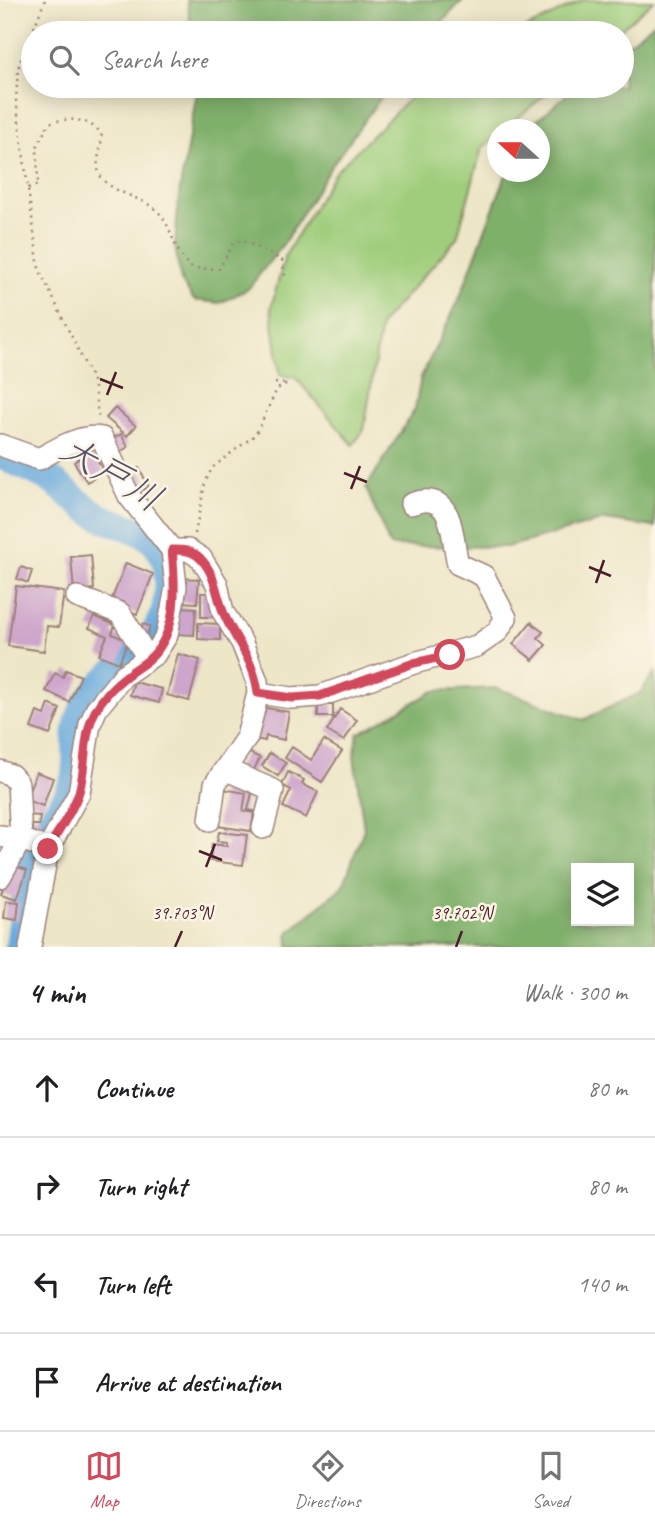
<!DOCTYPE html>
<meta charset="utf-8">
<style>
body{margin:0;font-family:Caveat,"Klee One",sans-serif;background:#f2f2f2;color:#202124}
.controls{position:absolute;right:21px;bottom:21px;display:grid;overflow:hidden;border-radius:0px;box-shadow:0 4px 18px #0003}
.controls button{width:63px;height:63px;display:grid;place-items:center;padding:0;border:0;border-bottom:2px solid #e0e0e0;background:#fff;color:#202124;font:35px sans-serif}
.compass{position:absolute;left:487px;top:119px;width:63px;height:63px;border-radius:50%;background:#fff;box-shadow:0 4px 18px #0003;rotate:291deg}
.stop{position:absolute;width:21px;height:21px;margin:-16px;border:5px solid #d1495b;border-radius:50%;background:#fff}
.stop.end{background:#d1495b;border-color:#fff;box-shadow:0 2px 7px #0008}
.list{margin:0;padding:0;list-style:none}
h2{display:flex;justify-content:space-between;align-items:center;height:91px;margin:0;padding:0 28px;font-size:30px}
h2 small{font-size:23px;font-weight:400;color:#757577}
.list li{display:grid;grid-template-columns:46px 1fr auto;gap:21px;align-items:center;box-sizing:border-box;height:98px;padding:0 28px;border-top:2px solid #e0e0e0}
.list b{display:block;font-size:26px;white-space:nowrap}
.list em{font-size:23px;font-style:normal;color:#757577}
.icon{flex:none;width:38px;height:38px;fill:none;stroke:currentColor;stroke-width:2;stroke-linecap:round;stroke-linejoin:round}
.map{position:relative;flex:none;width:655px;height:947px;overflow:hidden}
.search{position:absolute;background:#fff;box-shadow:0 4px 18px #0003;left:21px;right:21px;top:21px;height:77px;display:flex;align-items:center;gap:18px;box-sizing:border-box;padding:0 24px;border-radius:38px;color:#757577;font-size:26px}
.sheet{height:483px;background:#fff}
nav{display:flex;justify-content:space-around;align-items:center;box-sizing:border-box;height:98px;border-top:2px solid #e0e0e0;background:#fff;font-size:19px;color:#757577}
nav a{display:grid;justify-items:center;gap:4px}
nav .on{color:#d1495b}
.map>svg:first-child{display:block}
.green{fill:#9fcd7b;stroke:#747653;stroke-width:2}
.forest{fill:#7fb06b;stroke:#64684b;stroke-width:2;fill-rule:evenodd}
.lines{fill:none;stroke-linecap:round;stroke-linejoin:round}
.river{stroke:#69aadd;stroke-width:28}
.building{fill:#cea5cc}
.minor-casing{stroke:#9c8279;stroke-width:24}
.path{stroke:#9c8279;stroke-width:2.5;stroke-dasharray:2 5;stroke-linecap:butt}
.minor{stroke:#fff;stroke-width:21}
.route{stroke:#d1495b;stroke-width:9}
.ticks{fill:none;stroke:#4a1f2b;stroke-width:2.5}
.labels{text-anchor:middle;stroke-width:5;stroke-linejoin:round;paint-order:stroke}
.water-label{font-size:37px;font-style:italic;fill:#555069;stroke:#fcf5e5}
.ticks-label{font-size:18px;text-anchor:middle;fill:#4a1f2b;stroke:#fcf5e5;stroke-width:5;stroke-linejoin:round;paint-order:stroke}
</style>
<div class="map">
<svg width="655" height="947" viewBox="0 0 655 947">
<rect width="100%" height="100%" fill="#fcf5e5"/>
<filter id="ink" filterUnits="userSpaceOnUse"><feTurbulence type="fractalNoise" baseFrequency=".0143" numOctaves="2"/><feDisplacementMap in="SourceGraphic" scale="14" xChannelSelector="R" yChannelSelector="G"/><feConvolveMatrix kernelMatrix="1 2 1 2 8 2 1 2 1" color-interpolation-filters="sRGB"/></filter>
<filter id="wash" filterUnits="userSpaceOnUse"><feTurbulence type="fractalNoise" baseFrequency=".00686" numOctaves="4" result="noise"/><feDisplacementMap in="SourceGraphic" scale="28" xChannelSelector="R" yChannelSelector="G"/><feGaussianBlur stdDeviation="1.57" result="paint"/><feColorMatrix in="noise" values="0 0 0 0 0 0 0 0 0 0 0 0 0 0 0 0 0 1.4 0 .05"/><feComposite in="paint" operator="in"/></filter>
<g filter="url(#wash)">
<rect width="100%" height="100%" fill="#ede6c7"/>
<path class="green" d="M583,0H654L616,33H517Z
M422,86H556L504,129L498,130L497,135L482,148L457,238L381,324L364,430L353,445L296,378L280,375L271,308L285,256L335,172Z"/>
<path class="forest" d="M187,0H463L431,33H192Z
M655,22V527L605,520L507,547L390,546L366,488L415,409L421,377L458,302L507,172H540V130L527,129L577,86H622V48Z
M198,86H389L330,168L284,243L248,289L220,303L194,300L181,281L175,247L179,194Z
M655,672V947H289L288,933L343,886L364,829L354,756L358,734L434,691L497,688L583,720L640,693ZM629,868V921H576V868Z"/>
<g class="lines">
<path class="river" d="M0,454C15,464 32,468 48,478C65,489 80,506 99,516C114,525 139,527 152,540C166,555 169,568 168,588C167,652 109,660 83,710C70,734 81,759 73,783C64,809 42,826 32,851L19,947"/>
</g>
<g id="blocks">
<path class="building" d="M115,408L136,426L127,436L106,418Z
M121,434L128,447L116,454L108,441Z
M91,450L104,471L87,482L74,462Z
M139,468L149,487L136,493L127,474Z
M91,555L94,589L74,592L71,557Z
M126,563L153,574L137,614L110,604Z
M21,567L32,571L28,583L17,579Z
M180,578L199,579L197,603L179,602Z
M16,586L64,592L59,627L47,626L44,651L8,646Z
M201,593H213V617H201Z
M180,607L196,608L194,635L177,634Z
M94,616L115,625L112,634L128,641L119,663L99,655L107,636L89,628Z
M531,622L543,632L538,638L546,645L533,660L513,644Z
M198,623L220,624V640L198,639Z
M143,624L150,626L147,635L140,632Z
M178,654L200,660L189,701L167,695Z
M66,670L81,676L69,702L46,691L55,673L63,677Z
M134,682L162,689L159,703L130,695Z
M49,704L60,709L50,735L31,728L37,712L45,715Z
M318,705H333V717H318Z
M261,707L289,712L284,740L266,736L265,741L255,739Z
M340,709L357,720L344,741L327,731Z
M324,740L342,751L322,782L285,758L292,747L311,760Z
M246,751L260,758L251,775L237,768Z
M270,753L286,763L278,776L262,766Z
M36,772L53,778L43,806L26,800Z
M288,772L304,780L302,784L318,792L306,818L283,807L291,790L282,785Z
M223,789L246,793L243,811L254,813L251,831L217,826Z
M253,789L268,792L263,813L248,810Z
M27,815L40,816L39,825H32V833H26Z
M219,832L247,835L243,865L210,861L212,844L227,846V842L217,841Z
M15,866L27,870L17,899L1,894L7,874Z
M6,901L19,902L17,920L4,918Z"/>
</g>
</g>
<g filter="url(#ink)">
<use href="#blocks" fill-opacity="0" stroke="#9c8279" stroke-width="2"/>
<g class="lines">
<defs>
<path id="minor" d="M0,445L39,459C57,449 80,434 102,438L129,496L172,550L176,587L167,635L155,654L124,675L97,708L90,724L79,793L48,849L30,947
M172,550H188L201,558L217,584L223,612L242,643L257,681L258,693L247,737L215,784L210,820
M77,597L120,613L144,652L155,654
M258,693L292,698L320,696L414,663L477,646L497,632L506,618L484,576L458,564C451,537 455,488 411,504
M227,770L273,790L263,828
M0,771L11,775L18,783L21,839L48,849
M0,836L21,839L0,877"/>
</defs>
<use href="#minor" class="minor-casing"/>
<path class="path" d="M45,0L18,68L16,100L39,269L93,381L99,421
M28,188L38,185L37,147L49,123C67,117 88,118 101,133C104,147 93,161 100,175C110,193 140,196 155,209C174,225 170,249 192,268L219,269L233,244L242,240L282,260L285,276
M275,383L287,384
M195,534L205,483L212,468L256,434L277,389L287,384"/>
<use href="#minor" class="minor"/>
</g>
</g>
<g class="lines" filter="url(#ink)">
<path class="route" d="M48,849C58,831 73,811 79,792C87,765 82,733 97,708C108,689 125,676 143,664C179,639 176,589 172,550C183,550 193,550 201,559C216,575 216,595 224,614C236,642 254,659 258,693L292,698L320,696L414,663L450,655"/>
</g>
<path class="ticks" d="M100,379L123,388M107,395L116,372M344,473L367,482M351,489L360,466M589,567L611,576M596,583L604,560M199,851L222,860M206,867L215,844M175,947L182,931M456,947L462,931"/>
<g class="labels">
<g class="water-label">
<text transform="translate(112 473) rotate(31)" y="13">大戸川</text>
</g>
</g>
<g class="ticks-label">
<text x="182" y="919">39.703°N</text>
<text x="462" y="919">39.702°N</text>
</g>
</svg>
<div class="controls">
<button><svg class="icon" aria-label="layers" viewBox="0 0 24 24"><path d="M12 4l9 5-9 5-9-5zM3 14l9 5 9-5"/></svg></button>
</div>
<svg class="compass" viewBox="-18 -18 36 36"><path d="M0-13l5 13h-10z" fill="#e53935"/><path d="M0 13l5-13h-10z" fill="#757577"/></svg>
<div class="stop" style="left:450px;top:655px"></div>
<div class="stop end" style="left:48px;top:849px"></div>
<div class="search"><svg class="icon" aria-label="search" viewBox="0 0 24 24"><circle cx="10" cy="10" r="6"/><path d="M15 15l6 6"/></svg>Search here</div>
</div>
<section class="sheet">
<h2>4 min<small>Walk · 300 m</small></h2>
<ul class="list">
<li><svg class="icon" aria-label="ahead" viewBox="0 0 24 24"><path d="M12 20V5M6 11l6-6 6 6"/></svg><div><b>Continue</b></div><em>80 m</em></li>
<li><svg class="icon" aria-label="right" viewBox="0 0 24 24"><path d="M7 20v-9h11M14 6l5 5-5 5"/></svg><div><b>Turn right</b></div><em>80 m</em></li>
<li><svg class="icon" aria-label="left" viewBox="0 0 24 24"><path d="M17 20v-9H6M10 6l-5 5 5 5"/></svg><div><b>Turn left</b></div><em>140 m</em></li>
<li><svg class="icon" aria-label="arrive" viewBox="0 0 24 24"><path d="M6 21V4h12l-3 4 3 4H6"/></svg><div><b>Arrive at destination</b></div></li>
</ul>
</section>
<nav>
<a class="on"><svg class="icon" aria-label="map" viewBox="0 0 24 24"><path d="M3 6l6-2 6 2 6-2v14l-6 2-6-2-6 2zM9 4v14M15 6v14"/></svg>Map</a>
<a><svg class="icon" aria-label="directions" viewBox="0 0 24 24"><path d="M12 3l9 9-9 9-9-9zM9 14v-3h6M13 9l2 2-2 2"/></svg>Directions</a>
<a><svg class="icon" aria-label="saved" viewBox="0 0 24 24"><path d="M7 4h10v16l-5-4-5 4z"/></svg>Saved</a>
</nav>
